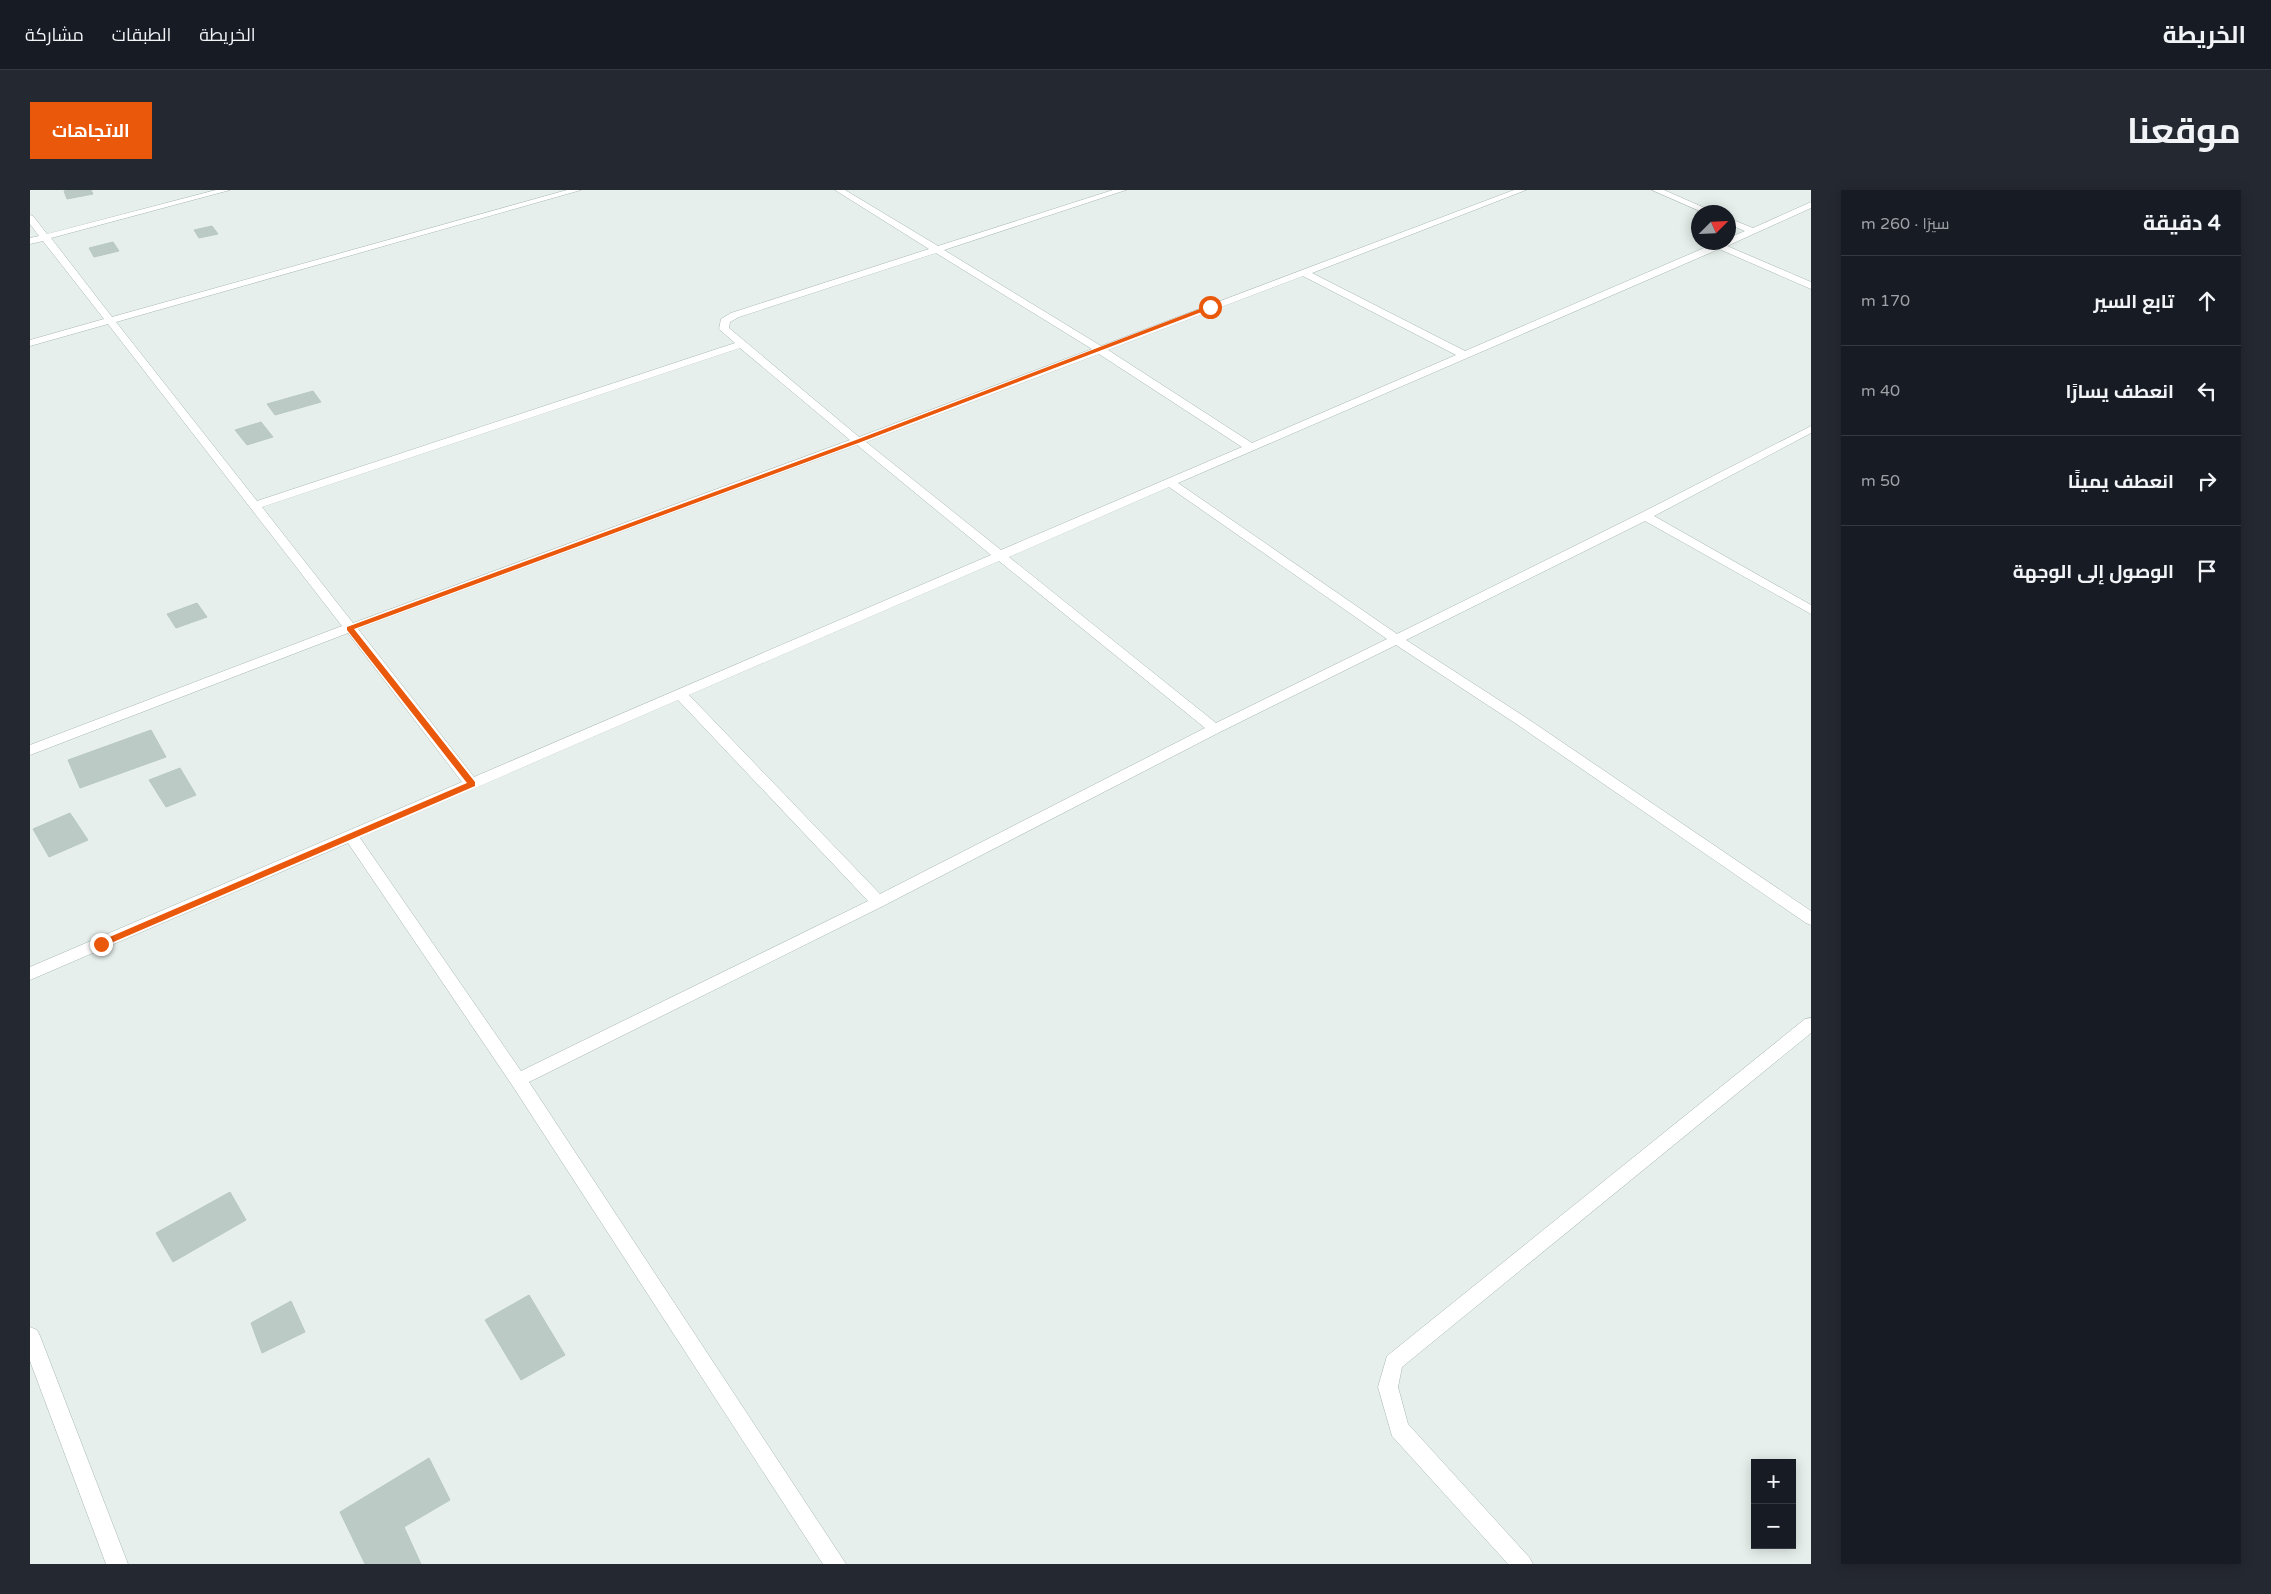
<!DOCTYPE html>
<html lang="ar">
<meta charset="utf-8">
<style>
body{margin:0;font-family:"Varela Round",Cairo,sans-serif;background:#242831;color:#f1f3f6;direction:rtl}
.controls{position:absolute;right:15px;bottom:15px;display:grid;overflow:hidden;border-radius:0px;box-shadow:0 2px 12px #0003}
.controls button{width:45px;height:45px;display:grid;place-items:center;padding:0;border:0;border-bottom:1px solid #363941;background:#171b24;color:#f1f3f6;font:25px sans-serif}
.compass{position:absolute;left:1661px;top:15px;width:45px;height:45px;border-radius:50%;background:#171b24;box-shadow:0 2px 12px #0003;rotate:66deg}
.stop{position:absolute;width:15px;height:15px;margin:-11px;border:4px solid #ea580c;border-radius:50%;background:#fff}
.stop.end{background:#ea580c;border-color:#fff;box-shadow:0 1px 5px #0008}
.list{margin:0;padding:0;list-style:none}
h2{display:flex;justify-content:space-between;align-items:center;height:65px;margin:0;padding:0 20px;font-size:21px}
h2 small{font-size:16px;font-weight:400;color:#9ea1a6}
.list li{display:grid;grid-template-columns:32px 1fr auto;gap:15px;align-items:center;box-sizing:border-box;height:90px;padding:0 20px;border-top:1px solid #363941}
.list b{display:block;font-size:19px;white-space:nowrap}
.list em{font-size:16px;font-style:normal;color:#9ea1a6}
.icon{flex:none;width:28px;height:28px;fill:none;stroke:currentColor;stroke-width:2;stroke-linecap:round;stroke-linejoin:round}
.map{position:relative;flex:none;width:1781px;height:1374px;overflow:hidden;direction:ltr;border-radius:0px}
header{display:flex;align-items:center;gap:30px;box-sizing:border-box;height:70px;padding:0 25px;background:#171b24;border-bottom:1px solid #363941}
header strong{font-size:24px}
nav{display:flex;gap:28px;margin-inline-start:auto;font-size:18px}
.intro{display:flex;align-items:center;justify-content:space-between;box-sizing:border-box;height:120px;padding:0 30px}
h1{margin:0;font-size:35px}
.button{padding:12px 22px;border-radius:0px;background:#ea580c;color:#fff;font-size:18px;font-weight:700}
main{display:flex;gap:30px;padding:0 30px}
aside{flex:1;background:#171b24;border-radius:0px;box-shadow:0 2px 12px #0003}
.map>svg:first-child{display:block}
.building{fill:#bbcac4;stroke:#b8c9c2}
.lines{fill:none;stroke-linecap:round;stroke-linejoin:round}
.minor-casing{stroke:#a8b8b2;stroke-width:1}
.minor{fill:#fff;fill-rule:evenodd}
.route{fill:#ea580c}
</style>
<header>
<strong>الخريطة</strong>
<nav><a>الخريطة</a><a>الطبقات</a><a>مشاركة</a></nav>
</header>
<div class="intro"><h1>موقعنا</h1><a class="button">الاتجاهات</a></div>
<main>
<aside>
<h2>4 دقيقة<small>سيرًا · 260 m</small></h2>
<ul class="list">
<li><svg class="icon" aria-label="ahead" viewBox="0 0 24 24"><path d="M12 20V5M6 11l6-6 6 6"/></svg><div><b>تابع السير</b></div><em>170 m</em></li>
<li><svg class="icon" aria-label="left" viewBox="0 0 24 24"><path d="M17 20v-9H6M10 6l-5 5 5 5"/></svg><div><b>انعطف يسارًا</b></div><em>40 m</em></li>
<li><svg class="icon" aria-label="right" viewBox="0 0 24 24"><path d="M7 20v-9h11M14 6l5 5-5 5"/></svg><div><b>انعطف يمينًا</b></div><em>50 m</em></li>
<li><svg class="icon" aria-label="arrive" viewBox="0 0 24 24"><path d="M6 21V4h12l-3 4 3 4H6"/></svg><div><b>الوصول إلى الوجهة</b></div></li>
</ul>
</aside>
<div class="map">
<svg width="1781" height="1374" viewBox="0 0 1781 1374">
<rect width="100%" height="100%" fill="#e6efeb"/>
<path class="building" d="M40,0H61L63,4L37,9L34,1Z
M182,36L188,44L169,48L164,40Z
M83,52L89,61L64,67L59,58Z
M283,201L291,212L245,225L237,214Z
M231,232L243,247L217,255L205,240Z
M167,413L177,427L146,438L137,424Z
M121,540L136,567L50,598L38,570Z
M150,578L166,605L136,617L119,590Z
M40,623L58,650L19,667L3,639Z
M200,1002L216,1030L143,1072L126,1043Z
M499,1105L535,1165L491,1190L455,1130Z
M261,1111L275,1142L232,1163L221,1133Z
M399,1268L420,1310L374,1337L391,1374H335L310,1322Z"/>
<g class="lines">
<defs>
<path id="minor" d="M186,0H200L21,48L82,127L537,0H551L86,132L227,311L705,153L689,139L691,129L701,123L899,59L805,0H815L908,56L1083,0H1096L914,60L1071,156L1484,0H1496L1282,83L1435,161L1688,52H1698V48L1715,41L1698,34V28L1723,38L1781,12V18L1697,56L1781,92V99L1689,59L1148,293L1367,444L1611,323L1781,236V243L1624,326L1781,415V424L1615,331L1376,450L1495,527L1781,721V735L1776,733L1485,533L1366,455L1190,542L853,716L499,892L816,1374H793L482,895L318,653L0,790V777L432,592L318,443L0,565V555L312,436L78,134L0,156V150L74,129L13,51L0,54V48L9,46L0,34V25L3,26L17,44ZM906,63L1062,159L829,247L699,138L700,132L709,127ZM1273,86L1426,165L1222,253L1078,160ZM710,158L820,250L323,433L232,317ZM1069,164L1212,257L971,360L836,252ZM827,255L961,365L444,587L328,439ZM1139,297L1357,449L1186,533L979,367ZM969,371L1175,538L850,704L659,505ZM648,510L838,711L491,881L330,648Z
M1622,0H1634L1684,22H1672Z
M1781,828V843L1372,1177L1368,1197L1378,1234L1499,1367L1503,1374H1478L1362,1246L1348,1197L1357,1166L1775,829Z
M0,1137L7,1140L10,1146L98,1374H76L0,1171Z"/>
</defs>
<use href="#minor" class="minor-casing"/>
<use href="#minor" class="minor"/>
</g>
<path class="route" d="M1180,115L1182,118L831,252L324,439L445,592V596L74,756H68V752L437,593L317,440V437L826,250Z"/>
</svg>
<div class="controls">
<button>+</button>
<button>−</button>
</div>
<svg class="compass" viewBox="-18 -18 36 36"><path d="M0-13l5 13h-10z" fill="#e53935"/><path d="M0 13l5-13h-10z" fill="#9ea1a6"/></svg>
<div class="stop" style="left:1180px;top:117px"></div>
<div class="stop end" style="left:71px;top:754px"></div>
</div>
</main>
